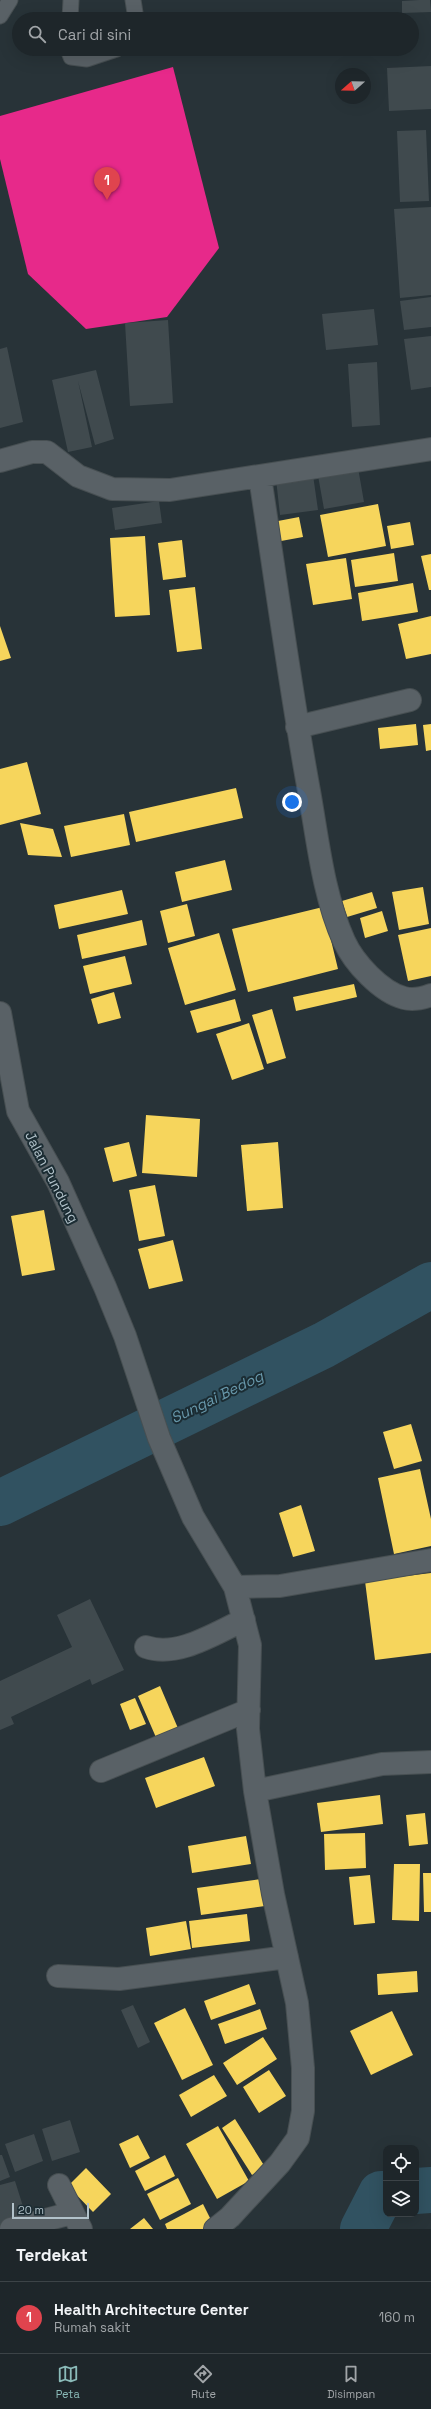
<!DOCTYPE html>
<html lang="id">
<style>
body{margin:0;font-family:"Space Grotesk",sans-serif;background:#2b3236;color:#f1f3f6}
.controls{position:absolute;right:12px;bottom:12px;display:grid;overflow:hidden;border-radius:8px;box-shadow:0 4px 16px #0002}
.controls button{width:36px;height:36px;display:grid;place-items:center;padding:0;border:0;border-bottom:1px solid #3c4347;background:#1e262a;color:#f1f3f6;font:20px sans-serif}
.compass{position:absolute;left:335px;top:68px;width:36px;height:36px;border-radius:50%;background:#1e262a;box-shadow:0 4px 16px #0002;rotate:250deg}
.scale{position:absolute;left:12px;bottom:10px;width:77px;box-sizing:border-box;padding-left:4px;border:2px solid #b2c2ca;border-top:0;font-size:11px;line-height:14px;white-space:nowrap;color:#b2c2ca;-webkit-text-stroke:3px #1b2c33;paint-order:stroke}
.you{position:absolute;left:292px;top:802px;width:14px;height:14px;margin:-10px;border:3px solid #fff;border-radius:50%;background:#1a73e8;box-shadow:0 0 0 6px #1a73e833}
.badge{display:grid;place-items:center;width:26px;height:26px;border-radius:50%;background:#8bbbb9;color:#fff;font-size:13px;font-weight:700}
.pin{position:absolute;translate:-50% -33px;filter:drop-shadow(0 1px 2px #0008)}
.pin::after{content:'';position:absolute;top:21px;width:14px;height:12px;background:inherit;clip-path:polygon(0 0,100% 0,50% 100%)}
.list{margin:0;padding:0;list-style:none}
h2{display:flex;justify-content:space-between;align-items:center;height:52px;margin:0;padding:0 16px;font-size:17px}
h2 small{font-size:13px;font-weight:400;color:#a1a5a8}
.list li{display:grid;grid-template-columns:26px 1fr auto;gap:12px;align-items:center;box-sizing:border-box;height:72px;padding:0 16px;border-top:1px solid #3c4347}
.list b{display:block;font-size:15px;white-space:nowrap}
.list p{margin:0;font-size:13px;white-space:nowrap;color:#a1a5a8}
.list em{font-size:13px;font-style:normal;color:#a1a5a8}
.icon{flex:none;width:22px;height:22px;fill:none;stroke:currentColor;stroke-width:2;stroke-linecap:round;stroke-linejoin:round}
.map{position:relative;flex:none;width:431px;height:2229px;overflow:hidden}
.search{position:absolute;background:#1e262a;box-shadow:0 4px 16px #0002;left:12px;right:12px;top:12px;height:44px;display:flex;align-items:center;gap:10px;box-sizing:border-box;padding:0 14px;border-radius:22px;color:#a1a5a8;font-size:15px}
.sheet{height:124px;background:#1e262a}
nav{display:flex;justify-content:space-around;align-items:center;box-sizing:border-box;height:56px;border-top:1px solid #3c4347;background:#1e262a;font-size:11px;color:#a1a5a8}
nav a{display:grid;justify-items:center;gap:2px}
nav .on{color:#8bbbb9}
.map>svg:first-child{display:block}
.homes{fill:#f6d55c}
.health{fill:#e7298a}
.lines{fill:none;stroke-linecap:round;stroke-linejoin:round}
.river{stroke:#315261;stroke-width:46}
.building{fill:#404a4e}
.service-casing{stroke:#474f52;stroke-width:17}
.minor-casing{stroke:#474f52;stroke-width:24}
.service{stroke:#596166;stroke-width:15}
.minor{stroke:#596166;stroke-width:22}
.labels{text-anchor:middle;stroke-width:4;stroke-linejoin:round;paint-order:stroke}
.street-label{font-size:14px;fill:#b2c2ca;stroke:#1b2c33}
.water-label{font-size:15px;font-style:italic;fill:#6898ab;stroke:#1b2c33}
</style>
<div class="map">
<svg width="431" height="2229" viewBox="0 0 431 2229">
<rect width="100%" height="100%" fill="#283338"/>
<path class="homes" d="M378,504L386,546L328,557L320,515Z
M299,517L303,537L281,541L278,521Z
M410,522L414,545L391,549L387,526Z
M145,536L150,615L115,617L110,538Z
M182,540L186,577L163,580L158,543Z
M394,553L398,581L355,587L351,560Z
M431,554V590H429L421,556Z
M346,558L352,599L313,605L306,564Z
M413,583L418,612L362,621L358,593Z
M195,587L202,649L177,652L169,590Z
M431,616V654L406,659L398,624Z
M0,626L11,658L0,661Z
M416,724L418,745L380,749L378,728Z
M431,724V750L426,751L423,725Z
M27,762L41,814L0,825V769Z
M236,788L243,818L136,842L129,812Z
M124,814L130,845L71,857L64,826Z
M20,823L53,829L62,857L28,855Z
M225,860L232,890L182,902L175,872Z
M423,887L429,924L399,930L392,892Z
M122,890L128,914L59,929L54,905Z
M372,892L377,908L347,917L342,901Z
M187,904L195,936L168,943L160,911Z
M323,907L338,969L248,992L232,929Z
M382,911L388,931L365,938L360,918Z
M142,920L147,945L82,959L77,935Z
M431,928V976L408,981L398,935Z
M219,933L236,990L185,1005L168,948Z
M125,956L132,984L90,994L83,966Z
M354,984L357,997L296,1011L293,997Z
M114,992L121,1018L98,1024L91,999Z
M235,999L241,1021L197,1033L190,1011Z
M272,1009L286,1058L267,1064L252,1015Z
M249,1023L264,1069L232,1080L216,1034Z
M146,1115L200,1119L197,1177L142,1173Z
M129,1142L137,1176L113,1182L104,1148Z
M278,1142L283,1208L247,1211L241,1145Z
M155,1185L165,1236L139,1241L129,1190Z
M44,1210L55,1270L22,1276L11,1216Z
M173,1240L183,1281L149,1289L138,1249Z
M411,1424L422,1461L394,1469L383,1432Z
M420,1469L431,1519V1546L394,1554L378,1478Z
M301,1505L315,1551L293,1557L279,1513Z
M431,1573V1653L375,1660L365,1581Z
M160,1686L180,1733L158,1742L138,1696Z
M135,1698L146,1724L130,1730L120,1704Z
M204,1757L215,1786L156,1808L145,1778Z
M380,1795L383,1824L321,1832L317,1803Z
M425,1813L428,1844L409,1846L406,1815Z
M365,1833L366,1868L325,1870L324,1834Z
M246,1836L251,1864L192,1873L188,1846Z
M394,1864H420L419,1921L392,1920Z
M423,1873H431V1912H424Z
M370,1875L375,1923L354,1925L349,1877Z
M261,1879L265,1906L201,1915L197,1888Z
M247,1914L250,1941L192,1948L189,1921Z
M186,1921L191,1949L150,1956L146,1928Z
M417,1971L418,1992L378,1995L377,1974Z
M249,1984L256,2004L211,2020L204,2001Z
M185,2008L213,2065L182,2080L154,2023Z
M260,2009L267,2029L225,2044L218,2024Z
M392,2011L413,2055L371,2075L350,2031Z
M263,2037L277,2059L237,2085L223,2063Z
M269,2070L286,2096L259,2113L243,2087Z
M214,2075L227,2096L191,2117L179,2095Z
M235,2119L265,2167L252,2175L222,2128Z
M218,2126L249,2181L217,2199L186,2144Z
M138,2135L150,2158L130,2168L119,2144Z
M165,2155L175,2176L145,2191L135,2171Z
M86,2168L111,2194L93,2212L68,2186Z
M178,2178L191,2204L160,2220L147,2194Z
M203,2204L214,2226L207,2229H167L165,2224Z
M144,2218L153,2229H130Z"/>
<path class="health" d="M173,67L219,248L167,317L86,329L28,274L0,159V116Z"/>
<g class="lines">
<path class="river" d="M0,1503L324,1345L431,1285
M416,2191L431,2190
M363,2229L381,2194H386"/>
</g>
<path class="building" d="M419,0H430L431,12L402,13V1Z
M431,66V109L389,111L387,68Z
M426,130L429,201L400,202L397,131Z
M431,207V295L400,298L394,209Z
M431,297V327L404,330L400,301Z
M374,309L378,345L326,350L322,314Z
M168,320L173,403L130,406L125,323Z
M431,336V387L411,390L404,339Z
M7,347L23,422L0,428V349Z
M377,362L380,425L352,427L348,364Z
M96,370L114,439L95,445L78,381L92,447L68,452L52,380Z
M357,462L364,502L324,509L317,470Z
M313,475L318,510L280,515L276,479Z
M159,501L162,523L115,530L112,508Z
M90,1599L124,1670L92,1685L90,1679L11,1717L14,1724L0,1730V1681L72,1647L57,1615Z
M133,2005L150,2042L138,2048L121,2010Z
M70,2120L80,2152L52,2161L42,2129Z
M34,2134L43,2161L15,2172L5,2144Z
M0,2155H2L10,2177L0,2181Z
M15,2181L27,2219L0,2227V2185Z"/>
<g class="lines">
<defs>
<path id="service" d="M133,0L136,19
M0,16L10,0
M70,19L71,0
M68,49L71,57L87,59L117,49"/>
<path id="minor" d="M0,461L32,452H47L78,476L112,489L170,490L431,449
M260,477C276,582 290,687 309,791C318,841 323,894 344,941C354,963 381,992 404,998C412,1000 423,998 431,995
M297,727L410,700
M0,1013L18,1111L58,1182L105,1287L125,1336L159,1438L193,1517L235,1587L250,1645L248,1729L255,1791L273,1894L297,2003L303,2068V2111L298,2138L280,2163L230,2217L215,2229
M235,1587L280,1586L431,1560
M146,1647C178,1658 215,1633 244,1620
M101,1771L249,1710
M255,1791L382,1764L431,1762
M58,1976L119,1979L287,1957
M59,2185L81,2229
M11,2229L72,2213"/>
</defs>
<use href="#service" class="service-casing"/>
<use href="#minor" class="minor-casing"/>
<use href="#service" class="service"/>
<use href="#minor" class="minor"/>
</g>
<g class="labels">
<g class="street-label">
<text transform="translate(52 1177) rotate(63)" y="5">Jalan Pundung</text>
</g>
<g class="water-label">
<text transform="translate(217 1397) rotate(-26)" y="5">Sungai Bedog</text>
</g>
</g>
</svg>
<div class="controls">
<button><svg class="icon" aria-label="locate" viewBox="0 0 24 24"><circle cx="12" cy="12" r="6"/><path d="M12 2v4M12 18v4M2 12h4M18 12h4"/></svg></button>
<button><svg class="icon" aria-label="layers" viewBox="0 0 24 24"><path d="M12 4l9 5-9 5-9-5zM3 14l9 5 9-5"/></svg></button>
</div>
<svg class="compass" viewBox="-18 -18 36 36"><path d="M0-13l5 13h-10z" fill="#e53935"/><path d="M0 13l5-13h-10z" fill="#a1a5a8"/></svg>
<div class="scale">20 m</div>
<div class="you"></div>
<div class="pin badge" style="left:107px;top:200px;background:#e0444e">1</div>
<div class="search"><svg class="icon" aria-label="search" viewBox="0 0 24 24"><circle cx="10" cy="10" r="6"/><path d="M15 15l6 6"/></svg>Cari di sini</div>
</div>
<section class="sheet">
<h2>Terdekat<small></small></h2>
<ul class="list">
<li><span class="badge" style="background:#e0444e">1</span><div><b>Health Architecture Center</b><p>Rumah sakit</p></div><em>160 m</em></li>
</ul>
</section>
<nav>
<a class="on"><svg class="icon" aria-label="map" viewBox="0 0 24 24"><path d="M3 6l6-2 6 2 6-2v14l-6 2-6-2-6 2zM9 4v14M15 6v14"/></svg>Peta</a>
<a><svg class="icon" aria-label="directions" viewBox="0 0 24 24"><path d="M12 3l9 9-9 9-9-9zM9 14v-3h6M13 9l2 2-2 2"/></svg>Rute</a>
<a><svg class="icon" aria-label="saved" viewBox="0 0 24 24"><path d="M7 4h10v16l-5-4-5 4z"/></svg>Disimpan</a>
</nav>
